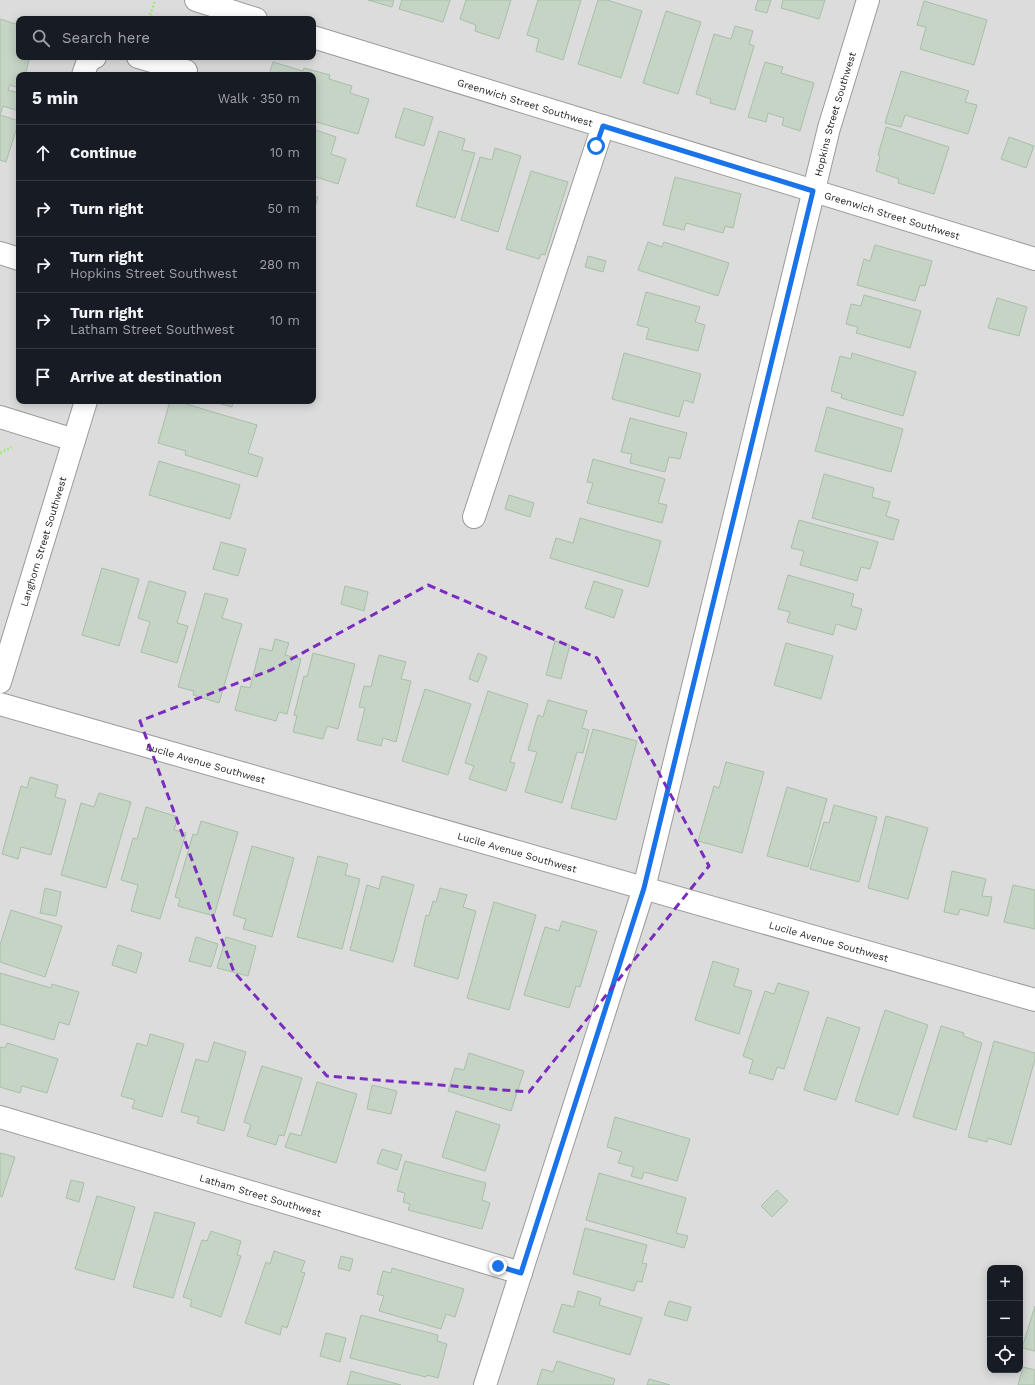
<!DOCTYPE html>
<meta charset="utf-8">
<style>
body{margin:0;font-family:"Work Sans",sans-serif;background:#20242c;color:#f1f3f6}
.controls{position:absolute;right:12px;bottom:12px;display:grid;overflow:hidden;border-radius:8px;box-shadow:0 2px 10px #0003}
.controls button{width:36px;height:36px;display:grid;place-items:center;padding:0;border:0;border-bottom:1px solid #363941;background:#171b24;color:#f1f3f6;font:20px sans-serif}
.stop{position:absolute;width:12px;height:12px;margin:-9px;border:3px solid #1a73e8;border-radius:50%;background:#fff}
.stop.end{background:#1a73e8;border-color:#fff;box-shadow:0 1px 4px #0008}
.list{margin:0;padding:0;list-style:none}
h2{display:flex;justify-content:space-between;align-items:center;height:52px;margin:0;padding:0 16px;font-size:17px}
h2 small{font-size:13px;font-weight:400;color:#9ea1a6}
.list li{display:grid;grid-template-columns:26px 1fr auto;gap:12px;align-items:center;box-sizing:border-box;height:56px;padding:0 16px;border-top:1px solid #363941}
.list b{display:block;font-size:15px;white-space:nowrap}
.list p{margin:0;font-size:13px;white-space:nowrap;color:#9ea1a6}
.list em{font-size:13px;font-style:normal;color:#9ea1a6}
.icon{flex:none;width:22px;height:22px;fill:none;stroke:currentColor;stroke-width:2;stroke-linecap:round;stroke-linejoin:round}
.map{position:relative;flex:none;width:1035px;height:1385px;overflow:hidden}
.search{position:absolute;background:#171b24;box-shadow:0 2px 10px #0003;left:16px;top:16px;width:300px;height:44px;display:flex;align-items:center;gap:10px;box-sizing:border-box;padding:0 14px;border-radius:8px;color:#9ea1a6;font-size:15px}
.panel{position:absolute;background:#171b24;box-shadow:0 2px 10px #0003;left:16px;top:72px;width:300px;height:332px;border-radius:8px}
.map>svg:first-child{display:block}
.residential{fill:#dbdcdb;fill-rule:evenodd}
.building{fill:#c5d4c5;stroke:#a8bfa8}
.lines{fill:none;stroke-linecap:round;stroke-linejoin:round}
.minor-casing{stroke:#9b9b9b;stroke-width:24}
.path{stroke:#99f172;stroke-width:2.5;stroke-dasharray:2 2;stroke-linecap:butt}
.minor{stroke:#fff;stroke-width:22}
.route{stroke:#1a73e8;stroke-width:5}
.marked{fill:none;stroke:#7b2cbf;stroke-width:3;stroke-dasharray:8 5;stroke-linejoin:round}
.labels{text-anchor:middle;stroke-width:4;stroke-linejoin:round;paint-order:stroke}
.street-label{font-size:10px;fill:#1e1e1e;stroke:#fff}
</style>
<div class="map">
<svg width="1035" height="1385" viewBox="0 0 1035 1385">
<rect width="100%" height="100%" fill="#e4eee7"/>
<path class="residential" d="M0,0H1035V1385H0ZM19,19H313V57H19ZM19,75H313V401H19ZM990,1268H1020V1370H990Z"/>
<path class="building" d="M368,0H394L392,7Z
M402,0H450L443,22L399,9Z
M466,0H511L499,39L475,31L476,25L460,19Z
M538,0H581L563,60L536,51L539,39L527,35Z
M598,0H607L642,11L621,78L578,64Z
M758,0H771L767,13L755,10Z
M783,0H825L819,19L781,8Z
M924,1L987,20L974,65L920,49L926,27L917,25Z
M666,11L701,22L678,94L643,83Z
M0,19L19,25V57H30L25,75H19V88L10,85L8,90L19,93V111L3,106L0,115L19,121L6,162L0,160Z
M735,26L753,31L749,44L754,46L735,110L710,103L711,99L696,94L714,34L731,39Z
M273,62L303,71L304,68L330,75L329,79L352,86L350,93L369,99L358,134L313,121V75H269Z
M765,62L783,67L781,73L814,83L800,131L782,125L784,118L768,113L766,122L748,117Z
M901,71L969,91L965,102L977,105L968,134L905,115L901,127L885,123Z
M404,108L433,117L424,146L395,137Z
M886,127L949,147L934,194L898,183L899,179L876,171L880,156L878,155Z
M313,129L336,137L331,154L346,159L338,184L313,176Z
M439,131L465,139L462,150L475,153L455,218L416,206Z
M1009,137L1034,146L1026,168L1001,159Z
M495,148L521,156L498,232L461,220L480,157L492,160Z
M531,171L568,182L545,255L541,254L539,259L506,249Z
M675,177L741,194L733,228L725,226L723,233L686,223L684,230L663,225Z
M313,196L318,197L313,213Z
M648,242L662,247L664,242L729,263L718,296L638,270Z
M875,245L932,261L925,286L920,285L915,301L857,285L864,259L870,261Z
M588,256L606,261L603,272L585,267Z
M646,292L700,307L695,322L705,325L698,351L646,339L649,328L637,325Z
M864,295L921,311L910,348L856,333L858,327L846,324L851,304L861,306Z
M997,298L1027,307L1019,336L988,328Z
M624,353L701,374L693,403L684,400L679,417L612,399Z
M852,353L916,372L903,416L841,398L842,394L831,391L840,356L851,359Z
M170,401H176L257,425L248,453L263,458L257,477L185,455L186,451L158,443Z
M210,401H233L232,407Z
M827,407L903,429L891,472L815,451Z
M630,418L687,433L680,459L669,457L665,472L630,463L632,454L621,452Z
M593,459L665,479L658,503L667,505L662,523L587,503L593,483L587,482Z
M159,461L240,485L230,519L149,495Z
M824,474L874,488L872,497L890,502L886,516L899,520L893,540L812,518Z
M509,495L534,503L530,517L505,509Z
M580,518L661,541L648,587L550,558L556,538L573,543Z
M799,520L878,542L870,569L861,567L857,581L800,565L804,551L791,548Z
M221,542L246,549L238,576L213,569Z
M102,568L139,579L119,646L82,635Z
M788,575L854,594L851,606L862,609L856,630L836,624L833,635L787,622L790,612L778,609Z
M149,581L186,592L177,623L188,626L177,663L141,652L150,622L138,618Z
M594,581L623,590L614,618L585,608Z
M345,586L368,592L364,611L341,604Z
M205,593L228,599L222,618L242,624L219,703L193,695L194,691L178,687Z
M275,639L289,643L285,655L301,659L287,714L279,712L276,721L235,710L241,686L250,688L260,648L272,651Z
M555,641L570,645L561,679L546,675Z
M786,643L833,656L821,699L774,685Z
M313,653L355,664L338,729L327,726L323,739L293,732L297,716L294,715L304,676L307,677Z
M478,653L487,657L478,682L469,679Z
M379,655L406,662L401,679L411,681L396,742L383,738L381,746L357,740L365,708L359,707L364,686L371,687Z
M425,689L471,704L448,775L402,761Z
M488,691L528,704L510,762L515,763L506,791L469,779L474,766L465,763Z
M548,700L587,711L582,728L589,730L583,753L577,752L562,803L525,792L537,752L528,750L538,715L543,717Z
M593,729L637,741L616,820L571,808Z
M726,762L764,772L742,853L698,841L714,786L719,788Z
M30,777L58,785L55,797L66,800L51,855L21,847L18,859L2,854L21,786L27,788Z
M787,787L827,799L808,867L767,856Z
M99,793L131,802L106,888L61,875L81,803L94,807Z
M834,805L877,817L859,882L810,869L824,822L829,823Z
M146,807L178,817L174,830L186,833L160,919L131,911L138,885L121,880L133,838L137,839Z
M886,816L928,828L908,899L868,888Z
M201,821L238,832L214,916L178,906L180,899L175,897L193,834L197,835Z
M252,846L294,858L272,937L243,929L246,919L233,915Z
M318,856L348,864L345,875L360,879L342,949L297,937Z
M952,871L986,879L982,896L992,897L988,916L960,909L958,915L944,912Z
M382,876L414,885L393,962L350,950L367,885L379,889Z
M1013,885L1035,890V929L1004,922Z
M45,888L61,892L56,916L40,913Z
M440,888L467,895L463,907L476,911L458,979L414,966L426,915L429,916L433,901L436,902Z
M494,902L536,915L509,1010L467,998Z
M11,910L62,926L45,977L0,962V945Z
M562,921L597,931L580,987L576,986L569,1008L524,995L545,927L559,931Z
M196,937L218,944L211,967L189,961Z
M226,937L256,946L248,976L217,968Z
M118,945L142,953L136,973L112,965Z
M713,961L739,969L734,986L752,991L739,1034L695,1020Z
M0,973L51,988L52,984L79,992L69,1025L59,1022L54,1040L0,1024Z
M778,983L809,992L784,1069L777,1067L773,1080L749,1073L753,1060L743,1056L765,991L774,994Z
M885,1010L928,1025L898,1115L855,1101Z
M827,1017L860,1028L836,1100L804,1090Z
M941,1026L964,1033L963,1036L982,1043L956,1130L913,1117Z
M150,1034L184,1044L162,1117L132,1108L135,1100L121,1096L137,1043L147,1046Z
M994,1041L1035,1053V1059L1011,1145L988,1138L987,1142L968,1137Z
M214,1042L246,1052L224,1131L197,1123L199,1117L181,1112L196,1059L208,1062Z
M7,1043L58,1059L47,1093L22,1086L20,1093L0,1087V1047L5,1048Z
M469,1053L524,1071L511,1111L448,1091L455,1068L464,1070Z
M262,1066L302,1078L284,1136L279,1135L276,1145L247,1136L251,1125L244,1122Z
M317,1082L357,1094L336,1163L285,1147L290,1133L301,1136Z
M372,1085L397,1091L391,1114L367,1109Z
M456,1111L500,1125L485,1171L442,1157Z
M615,1117L690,1139L677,1181L644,1172L642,1179L631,1176L634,1167L618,1163L622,1152L607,1147Z
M382,1149L402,1155L397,1170L377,1163Z
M0,1153L15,1157L2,1197L0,1196Z
M405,1161L486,1183L482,1200L490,1203L482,1229L408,1210L410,1204L403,1202L405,1193L397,1191Z
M599,1173L686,1198L676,1233L688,1236L684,1248L586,1220Z
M71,1180L84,1183L79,1202L66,1198Z
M777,1190L788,1201L772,1217L761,1206Z
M97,1196L135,1207L114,1280L75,1269Z
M155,1212L195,1223L173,1298L133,1287Z
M585,1228L647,1245L642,1263L647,1264L644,1274L642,1282L637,1281L634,1291L573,1274Z
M211,1231L241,1241L237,1255L241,1256L221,1317L190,1306L192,1300L183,1297L202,1240L207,1241Z
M274,1251L305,1261L301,1272L305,1273L287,1328L282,1326L280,1335L245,1323L266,1262L270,1264Z
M341,1256L353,1259L350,1271L338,1268Z
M392,1268L464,1289L455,1317L446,1314L441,1329L379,1311L384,1296L377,1294L383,1271L391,1273Z
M578,1291L601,1298L599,1305L642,1318L630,1355L553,1332L562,1304L574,1307Z
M669,1301L691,1307L687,1321L664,1315Z
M1035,1306V1351L1022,1348Z
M361,1315L438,1335L437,1341L447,1344L438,1378L427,1375L426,1377L350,1358Z
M326,1333L346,1338L340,1362L320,1356Z
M557,1361L615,1379L613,1385H537L542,1369L553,1372Z
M1023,1367L1035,1370V1385H1018Z
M351,1371L401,1385H347Z
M649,1379L670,1385H647Z"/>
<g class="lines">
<defs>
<g id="minor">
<path d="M196,0L256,19"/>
<path id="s1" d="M313,37L1035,259"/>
<path d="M138,57L186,71"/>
<path d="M83,75L88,61L95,57"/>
<path d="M0,253L19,259"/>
<path d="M0,417L74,440"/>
<path d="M474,517L603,126"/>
<path id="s2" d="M0,682L86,401"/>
<path id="s3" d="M0,704L1035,1000"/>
<path id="s4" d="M0,1117L521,1273"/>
<path id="s5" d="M485,1385L644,888L829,128L868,0"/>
</g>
</defs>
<use href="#minor" class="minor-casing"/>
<path class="path" d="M149,19L155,0
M0,453L12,447"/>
<use href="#minor" class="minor"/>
</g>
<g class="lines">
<path class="route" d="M498,1266L521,1273L644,888L813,191L603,126L596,146"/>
</g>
<path class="marked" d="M428,585L597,658L709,866L529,1092L327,1076L234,972L140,721L271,670Z"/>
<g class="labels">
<g class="street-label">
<text dy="4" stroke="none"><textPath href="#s1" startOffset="222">Greenwich Street Southwest</textPath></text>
<text dy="4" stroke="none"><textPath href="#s5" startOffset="1319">Hopkins Street Southwest</textPath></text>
<text dy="4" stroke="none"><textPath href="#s1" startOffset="606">Greenwich Street Southwest</textPath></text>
<text dy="4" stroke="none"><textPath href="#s2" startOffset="147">Langhorn Street Southwest</textPath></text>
<text dy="4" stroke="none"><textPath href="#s3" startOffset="214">Lucile Avenue Southwest</textPath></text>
<text dy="4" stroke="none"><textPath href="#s3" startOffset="538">Lucile Avenue Southwest</textPath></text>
<text dy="4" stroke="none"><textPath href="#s3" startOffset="862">Lucile Avenue Southwest</textPath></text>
<text dy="4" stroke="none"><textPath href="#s4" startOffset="272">Latham Street Southwest</textPath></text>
</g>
</g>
</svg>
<div class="controls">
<button>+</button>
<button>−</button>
<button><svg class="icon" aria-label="locate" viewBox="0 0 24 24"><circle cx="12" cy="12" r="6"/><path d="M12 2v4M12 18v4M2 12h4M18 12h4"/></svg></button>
</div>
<div class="stop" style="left:596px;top:146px"></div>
<div class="stop end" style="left:498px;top:1266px"></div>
<div class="search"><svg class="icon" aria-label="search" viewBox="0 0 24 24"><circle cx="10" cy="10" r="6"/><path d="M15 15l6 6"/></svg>Search here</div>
<section class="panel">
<h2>5 min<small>Walk · 350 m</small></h2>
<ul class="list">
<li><svg class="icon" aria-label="ahead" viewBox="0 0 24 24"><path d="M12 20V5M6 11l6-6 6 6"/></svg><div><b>Continue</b></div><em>10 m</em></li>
<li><svg class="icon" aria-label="right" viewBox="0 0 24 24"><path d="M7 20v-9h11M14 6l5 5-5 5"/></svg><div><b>Turn right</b></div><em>50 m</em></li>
<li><svg class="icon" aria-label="right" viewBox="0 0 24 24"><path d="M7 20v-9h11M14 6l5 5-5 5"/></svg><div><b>Turn right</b><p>Hopkins Street Southwest</p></div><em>280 m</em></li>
<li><svg class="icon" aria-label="right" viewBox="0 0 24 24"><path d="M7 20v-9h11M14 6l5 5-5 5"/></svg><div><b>Turn right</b><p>Latham Street Southwest</p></div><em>10 m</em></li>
<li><svg class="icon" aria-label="arrive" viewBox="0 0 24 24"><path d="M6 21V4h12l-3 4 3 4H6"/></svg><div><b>Arrive at destination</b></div></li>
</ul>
</section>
</div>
